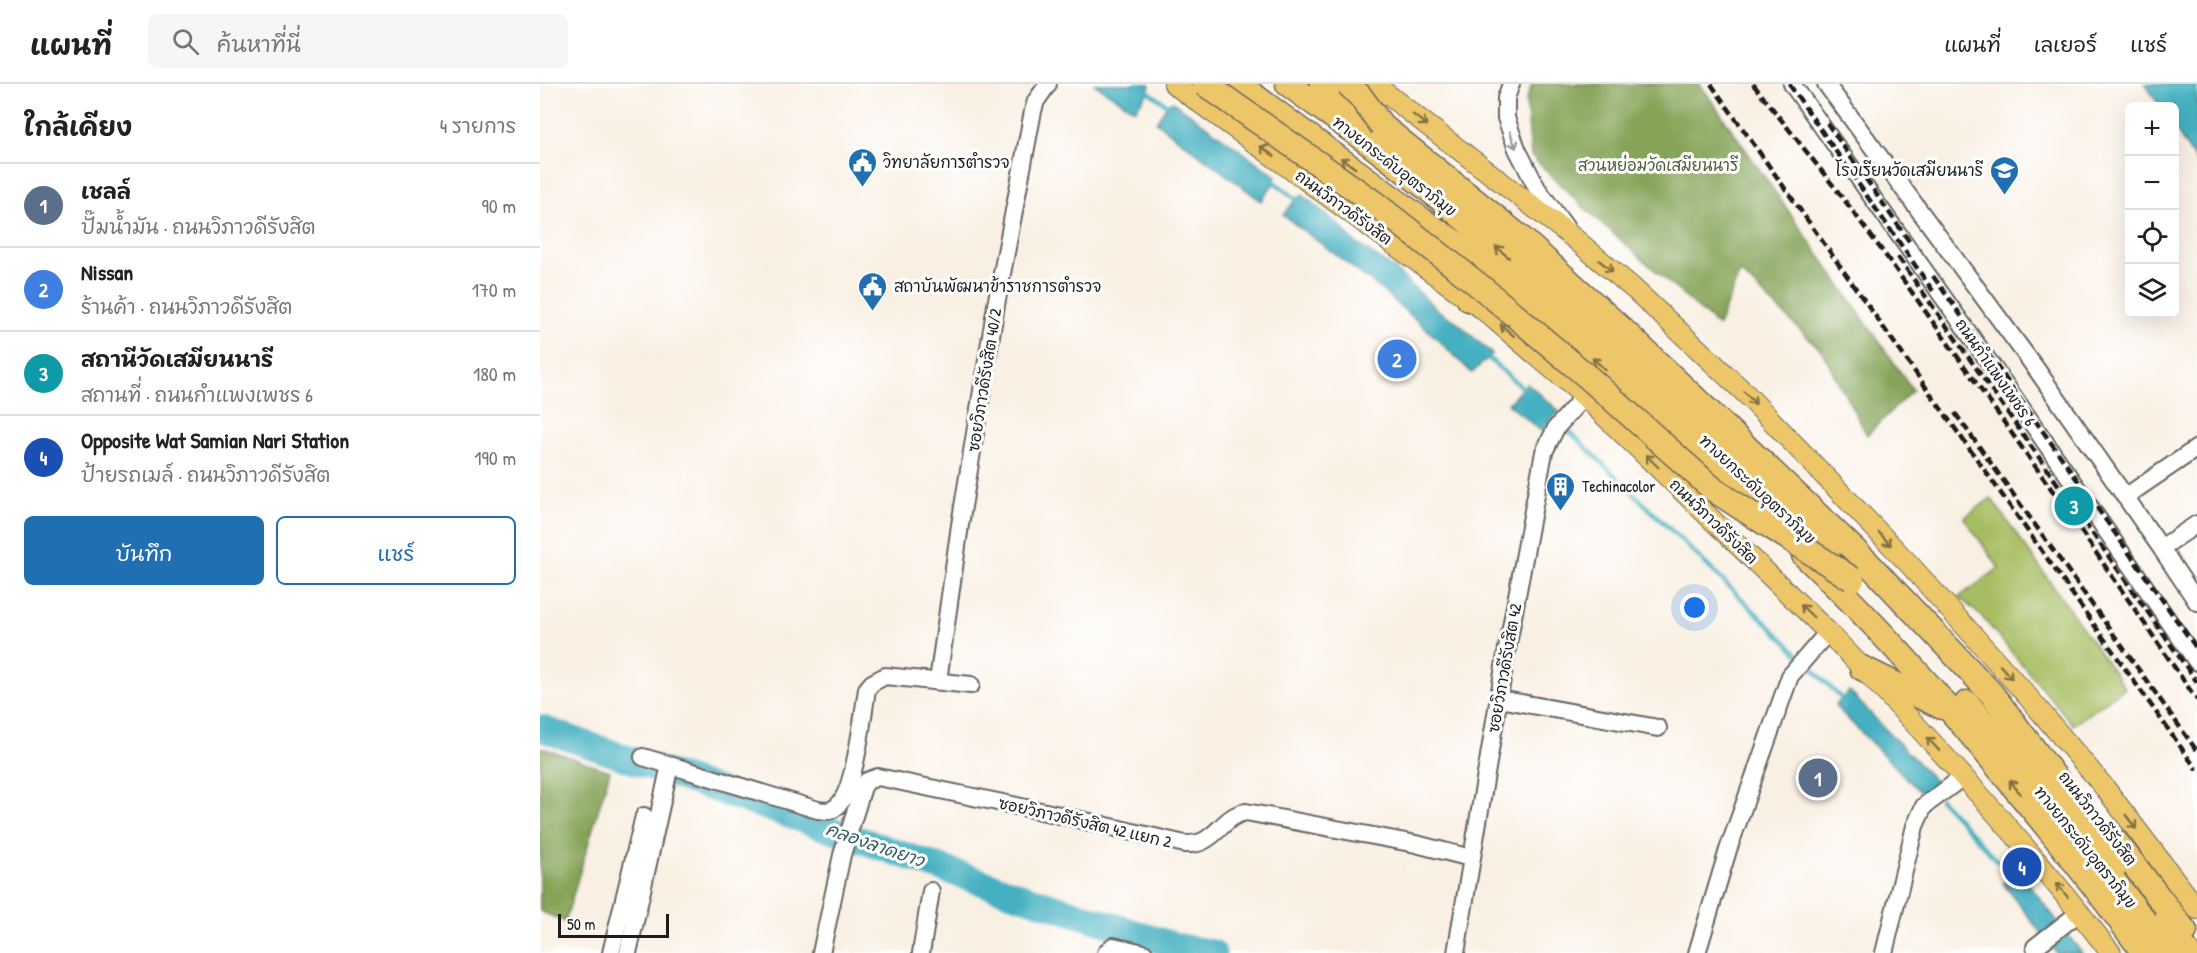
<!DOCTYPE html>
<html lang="th">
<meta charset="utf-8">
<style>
body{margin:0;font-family:"Patrick Hand","Playpen Sans Thai",sans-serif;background:#f6f6f6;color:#222}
.controls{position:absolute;right:18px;top:18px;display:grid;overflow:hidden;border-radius:9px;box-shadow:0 6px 24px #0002}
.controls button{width:54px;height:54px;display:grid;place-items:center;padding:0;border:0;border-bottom:2px solid #e0e0e0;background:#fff;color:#222;font:30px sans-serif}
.scale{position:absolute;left:18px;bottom:15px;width:111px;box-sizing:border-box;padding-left:6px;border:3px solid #1c1c1c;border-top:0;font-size:16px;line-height:21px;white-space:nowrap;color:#1c1c1c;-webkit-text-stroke:4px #fff;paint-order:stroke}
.you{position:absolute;left:1155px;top:524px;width:21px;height:21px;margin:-15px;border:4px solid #fff;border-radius:50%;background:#1a73e8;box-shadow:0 0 0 9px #1a73e833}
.badge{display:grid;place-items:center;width:39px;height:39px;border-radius:50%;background:#1f6fb2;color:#fff;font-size:20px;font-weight:700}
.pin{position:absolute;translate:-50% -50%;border:3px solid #fff;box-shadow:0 2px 6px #0006}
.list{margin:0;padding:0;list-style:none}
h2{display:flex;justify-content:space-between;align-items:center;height:78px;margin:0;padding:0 24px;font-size:26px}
h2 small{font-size:20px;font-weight:400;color:#767676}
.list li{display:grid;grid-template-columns:39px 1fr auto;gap:18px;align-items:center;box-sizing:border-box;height:84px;padding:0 24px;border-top:2px solid #e0e0e0}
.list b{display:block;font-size:22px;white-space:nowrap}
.list p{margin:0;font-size:20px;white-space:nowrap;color:#767676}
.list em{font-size:20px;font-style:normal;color:#767676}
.actions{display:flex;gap:12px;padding:18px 24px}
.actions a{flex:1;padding:14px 0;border:2px solid #1f6fb2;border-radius:9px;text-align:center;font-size:21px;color:#1f6fb2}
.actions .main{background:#1f6fb2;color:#fff}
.icon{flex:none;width:33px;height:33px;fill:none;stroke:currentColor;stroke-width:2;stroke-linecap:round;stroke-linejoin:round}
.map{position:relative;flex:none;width:1657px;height:869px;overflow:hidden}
header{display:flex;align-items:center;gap:36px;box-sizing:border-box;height:84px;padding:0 30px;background:#fff;border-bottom:2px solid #e0e0e0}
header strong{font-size:28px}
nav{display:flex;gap:33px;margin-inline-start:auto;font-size:21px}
.search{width:420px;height:54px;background:#f6f6f6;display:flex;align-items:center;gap:15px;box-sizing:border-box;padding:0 21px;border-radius:9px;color:#767676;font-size:22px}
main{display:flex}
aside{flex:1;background:#fff}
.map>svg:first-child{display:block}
.green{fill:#a7bd62;stroke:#626c3f;stroke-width:1.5}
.forest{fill:#85a458;stroke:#50603a;stroke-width:1.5}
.water{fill:#44b0c1;stroke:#30666e;stroke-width:1.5}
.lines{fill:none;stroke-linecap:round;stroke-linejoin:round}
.stream{stroke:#44b0c1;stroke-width:4.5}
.river{stroke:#44b0c1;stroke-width:27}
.minor-casing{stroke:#696662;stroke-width:20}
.major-casing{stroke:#696662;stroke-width:22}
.highway-casing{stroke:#696662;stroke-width:27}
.minor{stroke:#fff;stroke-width:16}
.major{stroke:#ecc669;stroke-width:20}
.highway{stroke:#ecc669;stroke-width:24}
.rail{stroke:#1c1c1c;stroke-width:4.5;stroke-dasharray:9 4.5;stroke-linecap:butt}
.highway-bridge-casing{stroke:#696662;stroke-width:27;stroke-linecap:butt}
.highway-bridge{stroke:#ecc669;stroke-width:24}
.oneway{stroke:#847142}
.oneway2{stroke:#999}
.labels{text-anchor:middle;stroke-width:6;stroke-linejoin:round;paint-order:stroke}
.poi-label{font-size:16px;fill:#1c1c1c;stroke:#fff;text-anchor:start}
.park-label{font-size:16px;fill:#545c38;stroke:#fff}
.street-label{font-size:16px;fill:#1c1c1c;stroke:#fff}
.water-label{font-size:18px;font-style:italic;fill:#2e5f66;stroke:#fff}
</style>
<header>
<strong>แผนที่</strong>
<div class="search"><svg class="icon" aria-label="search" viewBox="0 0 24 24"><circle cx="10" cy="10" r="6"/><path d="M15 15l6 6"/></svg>ค้นหาที่นี่</div>
<nav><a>แผนที่</a><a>เลเยอร์</a><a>แชร์</a></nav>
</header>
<main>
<aside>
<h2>ใกล้เคียง<small>4 รายการ</small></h2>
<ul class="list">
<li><span class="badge" style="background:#5c6f8a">1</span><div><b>เชลล์</b><p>ปั๊มน้ำมัน · ถนนวิภาวดีรังสิต</p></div><em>90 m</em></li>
<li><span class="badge" style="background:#3f7fe0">2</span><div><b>Nissan</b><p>ร้านค้า · ถนนวิภาวดีรังสิต</p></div><em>170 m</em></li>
<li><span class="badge" style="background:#0f9aa8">3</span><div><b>สถานีวัดเสมียนนารี</b><p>สถานที่ · ถนนกำแพงเพชร 6</p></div><em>180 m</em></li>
<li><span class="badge" style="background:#1a4fb4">4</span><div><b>Opposite Wat Samian Nari Station</b><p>ป้ายรถเมล์ · ถนนวิภาวดีรังสิต</p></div><em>190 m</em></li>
</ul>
<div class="actions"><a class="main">บันทึก</a><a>แชร์</a></div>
</aside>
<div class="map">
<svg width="1657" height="869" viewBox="0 0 1657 869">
<rect width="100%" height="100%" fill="#fff"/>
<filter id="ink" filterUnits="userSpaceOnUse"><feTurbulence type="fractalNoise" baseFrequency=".0167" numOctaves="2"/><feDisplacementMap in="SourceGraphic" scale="12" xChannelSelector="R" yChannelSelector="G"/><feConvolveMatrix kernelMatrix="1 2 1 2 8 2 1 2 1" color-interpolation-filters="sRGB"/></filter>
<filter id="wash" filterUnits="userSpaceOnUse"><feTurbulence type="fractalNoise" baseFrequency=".008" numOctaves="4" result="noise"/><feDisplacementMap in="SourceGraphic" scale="24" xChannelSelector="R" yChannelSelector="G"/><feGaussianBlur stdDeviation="1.35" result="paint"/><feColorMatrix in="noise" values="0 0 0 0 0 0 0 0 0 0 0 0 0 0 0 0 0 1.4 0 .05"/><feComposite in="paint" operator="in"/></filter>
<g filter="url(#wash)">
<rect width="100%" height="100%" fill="#f9f0e3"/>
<path class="green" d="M1451,414L1585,604L1533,641L1442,533L1419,513L1459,484L1424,434Z"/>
<path class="forest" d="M992,0H1160L1373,306L1327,351L1281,266L1200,188L1178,242L1041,121L991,72L986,17Z
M0,663L70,687L25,838L0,827Z"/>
<path class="water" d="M554,0H608L610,1L609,7L595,26Z
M1605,0H1655L1657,3V79L1635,45L1634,22H1620Z
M632,17L736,92L735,98L721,117L616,38L627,21Z
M763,111L800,142L813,157L852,183L900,228L916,237L952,270L932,289L891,249L837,202L743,131L756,115Z
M987,299L1019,327L1001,347L968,320Z
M1309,607L1397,699L1385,713L1295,622Z
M1478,786L1542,869H1516L1463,799Z"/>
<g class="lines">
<path class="stream" d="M598,0L630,23
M732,96L761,119
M945,271L986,307
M1023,341L1245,557L1306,619
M1400,715L1474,795"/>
<path class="river" d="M0,644L478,811L636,862L673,869"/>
</g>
</g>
<g filter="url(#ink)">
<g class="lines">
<defs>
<path id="minor" d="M971,0L966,14V34L977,65L997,104L1026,144
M1252,0L1469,306L1657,578
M1286,0L1497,286L1621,464
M1585,413L1657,364
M1657,440L1621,464L1657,518
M398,597L420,441L456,221L493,27L496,17L508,0
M959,615L1118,644
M103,673L278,726C285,727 291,728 296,723C315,710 323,630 327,605L332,599L345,592L431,601
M1495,863L1540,828
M71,869L104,732
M88,869L130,681
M281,869L302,771L323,703L327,697L338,693L515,730L645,760C652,760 659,760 665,756C680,748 687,731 706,728L876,760L931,774
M381,869L391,807
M566,869L573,862L604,869
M916,869L967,565L1004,368L1016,344L1044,312
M1157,869L1188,766L1250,592L1288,548
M1344,869L1375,742L1384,722L1423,693"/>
<path id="major" d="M634,0L941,224L1044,312L1288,548C1387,651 1484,756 1571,869
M834,0L1035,155L1094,205L1205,309L1369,480L1483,607L1565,704L1657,825"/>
<path id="highway" d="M698,0L886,139L955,186L1212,423
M748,0C786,28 825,55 861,84C1013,202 1149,340 1288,472
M782,0L842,42L981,154L1086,249L1327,478L1451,609L1580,779
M906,175L929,215
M1264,471C1340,543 1409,622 1475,704C1520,758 1563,812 1604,869
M1322,584L1402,623
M1427,619L1573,796L1629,869
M1576,758L1645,847
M1625,838L1648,869"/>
</defs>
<use href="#minor" class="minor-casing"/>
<use href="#major" class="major-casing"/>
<use href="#highway" class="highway-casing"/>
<use href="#minor" class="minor"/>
<use href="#major" class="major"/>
<use href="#highway" class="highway"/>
<path class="rail" d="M1171,0L1657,686
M1213,0L1303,114L1349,176L1541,447L1657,616
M1249,0L1393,207
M1287,39L1371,160
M1358,173L1657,598
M1393,192L1657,565
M1415,329L1657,667"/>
<defs>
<path id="highway-bridge" d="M665,0L833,118L941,203L1049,294L1174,406L1312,495
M808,0L820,12L842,42"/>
</defs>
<use href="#highway-bridge" class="highway-bridge-casing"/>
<use href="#highway-bridge" class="highway-bridge"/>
</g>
<defs><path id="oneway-shaft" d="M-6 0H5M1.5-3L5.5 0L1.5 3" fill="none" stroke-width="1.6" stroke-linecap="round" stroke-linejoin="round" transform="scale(1.5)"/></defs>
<g class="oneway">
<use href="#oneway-shaft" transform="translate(880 36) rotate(38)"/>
<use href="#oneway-shaft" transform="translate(727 67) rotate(-144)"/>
<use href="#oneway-shaft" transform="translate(808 79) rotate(-144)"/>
<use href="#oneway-shaft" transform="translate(962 168) rotate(-140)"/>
<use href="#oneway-shaft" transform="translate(1066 182) rotate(40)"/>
<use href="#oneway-shaft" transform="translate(967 246) rotate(-139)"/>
<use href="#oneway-shaft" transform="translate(1059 280) rotate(-137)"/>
<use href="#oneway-shaft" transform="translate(1210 314) rotate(46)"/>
<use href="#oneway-shaft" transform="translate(1112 377) rotate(-136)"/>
<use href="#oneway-shaft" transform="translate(1345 455) rotate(47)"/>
<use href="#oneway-shaft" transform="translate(1267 527) rotate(-136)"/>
<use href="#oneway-shaft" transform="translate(1466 588) rotate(48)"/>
<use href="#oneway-shaft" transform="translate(1393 660) rotate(-133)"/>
<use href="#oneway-shaft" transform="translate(1475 703) rotate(-129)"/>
<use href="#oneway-shaft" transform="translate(1591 738) rotate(53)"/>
<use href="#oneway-shaft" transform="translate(1522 806) rotate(-129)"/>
</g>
<use class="oneway2" href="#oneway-shaft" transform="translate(973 56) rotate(70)"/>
</g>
<defs>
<symbol id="civic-pin" viewBox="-11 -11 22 30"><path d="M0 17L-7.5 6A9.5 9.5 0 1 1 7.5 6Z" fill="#1f6fb2" stroke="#fff"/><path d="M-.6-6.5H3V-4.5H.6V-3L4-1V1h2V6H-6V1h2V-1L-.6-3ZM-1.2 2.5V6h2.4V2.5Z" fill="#fff"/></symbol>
<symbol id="school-pin" viewBox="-11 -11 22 30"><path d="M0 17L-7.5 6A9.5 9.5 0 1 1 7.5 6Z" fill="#1f6fb2" stroke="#fff"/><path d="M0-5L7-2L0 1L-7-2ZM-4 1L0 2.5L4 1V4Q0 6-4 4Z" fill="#fff"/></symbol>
<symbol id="building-pin" viewBox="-11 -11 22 30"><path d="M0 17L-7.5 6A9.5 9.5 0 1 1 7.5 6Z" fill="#1f6fb2" stroke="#fff"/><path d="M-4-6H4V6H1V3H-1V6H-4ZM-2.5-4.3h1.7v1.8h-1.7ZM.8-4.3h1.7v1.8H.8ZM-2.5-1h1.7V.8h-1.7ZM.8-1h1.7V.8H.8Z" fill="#fff"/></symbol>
</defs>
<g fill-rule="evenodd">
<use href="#civic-pin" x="306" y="62" width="33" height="45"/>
<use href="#school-pin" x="1448" y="70" width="33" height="45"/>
<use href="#civic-pin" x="316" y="186" width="33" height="45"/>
<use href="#building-pin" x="1004" y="386" width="33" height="45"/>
</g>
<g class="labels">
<g class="poi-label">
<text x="343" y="84">วิทยาลัยการตำรวจ</text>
<text x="1443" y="92" text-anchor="end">โรงเรียนวัดเสมียนนารี</text>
<text x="354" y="208">สถาบันพัฒนาข้าราชการตำรวจ</text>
<text x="1042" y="408">Techinacolor</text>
</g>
<g class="park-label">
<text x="1118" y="87">สวนหย่อมวัดเสมียนนารี</text>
</g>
<g class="street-label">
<text transform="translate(855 82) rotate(38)" y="6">ทางยกระดับอุตราภิมุข</text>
<text transform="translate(804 123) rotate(36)" y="6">ถนนวิภาวดีรังสิต</text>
<text transform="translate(1456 288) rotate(55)" y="6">ถนนกำแพงเพชร 6</text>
<text transform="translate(444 296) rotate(-81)" y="6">ซอยวิภาวดีรังสิต 40/2</text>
<text transform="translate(1218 405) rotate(43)" y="6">ทางยกระดับอุตราภิมุข</text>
<text transform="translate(1174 437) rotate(44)" y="6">ถนนวิภาวดีรังสิต</text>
<text transform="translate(964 584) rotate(-80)" y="6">ซอยวิภาวดีรังสิต 42</text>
<text transform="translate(1558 734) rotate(52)" y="6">ถนนวิภาวดีรังสิต</text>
<text transform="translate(545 738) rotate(13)" y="6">ซอยวิภาวดีรังสิต 42 แยก 2</text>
<text transform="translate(1546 763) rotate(51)" y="6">ทางยกระดับอุตราภิมุข</text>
</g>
<g class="water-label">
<text transform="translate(335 761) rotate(19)" y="6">คลองลาดยาว</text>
</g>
</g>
</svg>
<div class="controls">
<button>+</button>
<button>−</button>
<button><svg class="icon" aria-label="locate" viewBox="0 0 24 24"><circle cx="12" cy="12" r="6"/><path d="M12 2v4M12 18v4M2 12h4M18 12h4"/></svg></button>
<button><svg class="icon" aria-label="layers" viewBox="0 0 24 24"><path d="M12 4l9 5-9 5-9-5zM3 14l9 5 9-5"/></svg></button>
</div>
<div class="scale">50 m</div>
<div class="you"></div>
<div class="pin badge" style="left:1278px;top:694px;background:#5c6f8a">1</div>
<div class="pin badge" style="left:857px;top:275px;background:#3f7fe0">2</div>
<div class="pin badge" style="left:1534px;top:422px;background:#0f9aa8">3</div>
<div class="pin badge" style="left:1482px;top:783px;background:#1a4fb4">4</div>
</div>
</main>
